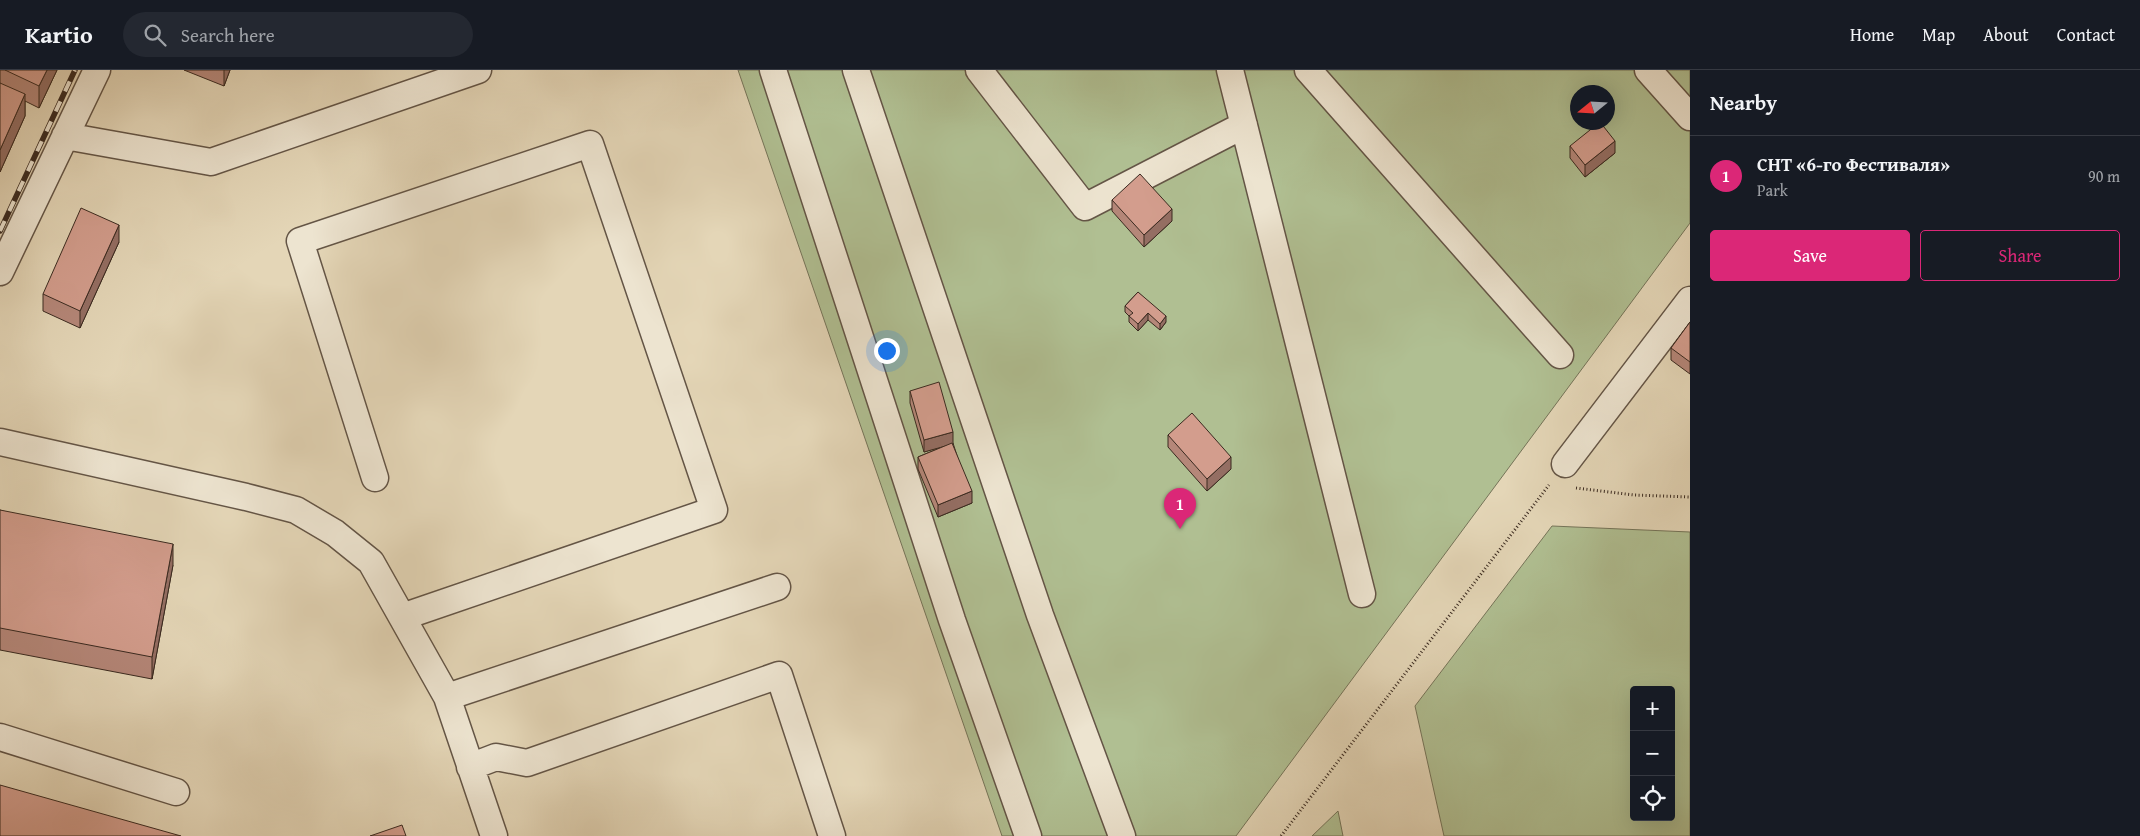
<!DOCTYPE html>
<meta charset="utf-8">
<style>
body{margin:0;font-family:"Gentium Book Plus",serif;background:#242831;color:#f1f3f6}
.controls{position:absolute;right:15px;bottom:15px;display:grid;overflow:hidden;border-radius:5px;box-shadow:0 5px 20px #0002}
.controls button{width:45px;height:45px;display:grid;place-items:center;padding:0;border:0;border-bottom:1px solid #363941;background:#171b24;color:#f1f3f6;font:25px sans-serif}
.compass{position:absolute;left:1570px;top:15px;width:45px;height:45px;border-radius:50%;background:#171b24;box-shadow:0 5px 20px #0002;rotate:252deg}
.you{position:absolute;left:886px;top:280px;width:18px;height:18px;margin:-12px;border:4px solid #fff;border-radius:50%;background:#1a73e8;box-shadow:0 0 0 8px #1a73e833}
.badge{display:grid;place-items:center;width:32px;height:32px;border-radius:50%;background:#db2777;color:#fff;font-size:16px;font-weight:700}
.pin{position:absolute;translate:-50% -41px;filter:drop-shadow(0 1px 2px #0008)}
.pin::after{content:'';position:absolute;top:26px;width:18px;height:15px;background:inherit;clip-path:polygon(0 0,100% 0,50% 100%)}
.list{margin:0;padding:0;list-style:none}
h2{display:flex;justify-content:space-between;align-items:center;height:65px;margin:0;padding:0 20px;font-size:21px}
h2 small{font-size:16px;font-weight:400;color:#9ea1a6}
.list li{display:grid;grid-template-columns:32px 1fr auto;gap:15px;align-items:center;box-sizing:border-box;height:80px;padding:0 20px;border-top:1px solid #363941}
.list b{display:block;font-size:19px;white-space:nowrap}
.list p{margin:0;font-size:16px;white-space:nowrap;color:#9ea1a6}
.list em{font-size:16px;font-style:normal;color:#9ea1a6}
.actions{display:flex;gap:10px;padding:15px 20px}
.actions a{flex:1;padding:11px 0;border:1px solid #db2777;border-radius:5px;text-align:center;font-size:18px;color:#db2777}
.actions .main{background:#db2777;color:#fff}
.icon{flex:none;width:28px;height:28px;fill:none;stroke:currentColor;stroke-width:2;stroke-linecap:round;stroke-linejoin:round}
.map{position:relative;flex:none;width:1690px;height:766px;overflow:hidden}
header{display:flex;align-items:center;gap:30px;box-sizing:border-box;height:70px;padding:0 25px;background:#171b24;border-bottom:1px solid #363941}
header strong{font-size:24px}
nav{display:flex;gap:28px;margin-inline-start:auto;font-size:18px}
.search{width:350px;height:45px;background:#242831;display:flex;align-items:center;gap:12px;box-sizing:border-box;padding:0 18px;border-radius:28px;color:#9ea1a6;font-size:19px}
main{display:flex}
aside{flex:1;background:#171b24}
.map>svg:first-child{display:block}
.green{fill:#b0bf92;stroke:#757459;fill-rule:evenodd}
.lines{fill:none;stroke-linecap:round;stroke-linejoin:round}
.minor-casing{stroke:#645546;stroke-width:29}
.path{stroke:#3a2a20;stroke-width:3;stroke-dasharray:1 2.5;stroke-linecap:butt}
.minor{stroke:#ede4d0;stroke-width:26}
.rail-casing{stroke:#3a2a20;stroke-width:5.5}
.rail{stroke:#ede4d0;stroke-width:4;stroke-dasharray:11;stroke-linecap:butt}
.wall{fill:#b58779;stroke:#3a2a20}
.shaded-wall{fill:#946e63;stroke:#3a2a20}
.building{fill:#d39d8d;stroke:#3a2a20}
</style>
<header>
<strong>Kartio</strong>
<div class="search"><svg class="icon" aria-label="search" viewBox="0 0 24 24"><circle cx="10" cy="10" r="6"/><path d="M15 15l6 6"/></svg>Search here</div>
<nav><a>Home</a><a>Map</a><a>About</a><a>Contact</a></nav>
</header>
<main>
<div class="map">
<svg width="1690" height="766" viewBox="0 0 1690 766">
<rect width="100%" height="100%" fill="#e4d6b7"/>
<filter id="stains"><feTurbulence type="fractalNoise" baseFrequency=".004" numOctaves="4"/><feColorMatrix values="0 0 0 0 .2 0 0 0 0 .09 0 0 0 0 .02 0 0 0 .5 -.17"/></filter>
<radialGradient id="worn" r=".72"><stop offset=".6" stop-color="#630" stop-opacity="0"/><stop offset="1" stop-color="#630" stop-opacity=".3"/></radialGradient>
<path class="green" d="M738,0H1690V153L1236,766H1002ZM1578,22H1608V52H1578Z
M1552,456L1690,462V766H1444L1415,636ZM1634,620H1671V747H1634Z
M1338,741L1343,766H1312Z"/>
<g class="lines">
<defs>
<path id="minor" d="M773,0L952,550L1028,766
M856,0L1040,545L1122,766
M979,0L1085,137L1244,55
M1230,0L1362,524
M1308,0L1560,285
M1648,0L1690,47
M65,66L211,92L478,0
M0,202L97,0
M0,372L246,427L296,440L335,463L371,492L447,627L494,766
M1565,394L1690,230
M375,408L300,171L590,74L714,440L402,547
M447,627L777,517
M0,667L176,722
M470,697L496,687L527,693L779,605L832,766"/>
</defs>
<use href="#minor" class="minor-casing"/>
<path class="path" d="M1576,418L1634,425L1690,427
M1281,766L1549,415"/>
<use href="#minor" class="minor"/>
<defs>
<path id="rail" d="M0,161L75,0"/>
</defs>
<use href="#rail" class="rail-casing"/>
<use href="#rail" class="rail"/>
</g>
<path class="wall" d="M0,0H57L39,38L25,31V46L0,102Z
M184,0H230L224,16Z
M1570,76L1615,83L1585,107L1570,88Z
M1112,130L1172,151L1144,177L1112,141Z
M119,172L80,258L43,241V224Z
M1138,222L1166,252L1160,260L1148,250L1138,261L1129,252V246L1125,242V236Z
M1690,252V304L1671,290V278Z
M910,321L953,373L972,433L938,447L918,399V387L947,375L924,382L910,333Z
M1168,365L1231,399L1207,421L1168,377Z
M0,440L173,495L152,609L0,580Z"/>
<path class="shaded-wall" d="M47,0H57L39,38V16Z
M224,0H230L224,16Z
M25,24V46L0,102V80Z
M1615,71V83L1585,107V95Z
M1172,139V151L1144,177V165Z
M119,155V172L80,258V241Z
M1148,243V250L1138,261V254Z
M1166,246V252L1160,260V254Z
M953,362V374L924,382V370Z
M1231,387V399L1207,421V409Z
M972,421V433L938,447V435Z
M173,474V495L152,609V587Z"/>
<path class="building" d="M5,0H47L39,16Z
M0,13L25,24L0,80Z
M1600,52L1615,71L1585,95L1570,76Z
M1140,104L1172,139L1144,165L1112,130Z
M81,138L119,155L80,241L43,224Z
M1138,222L1166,246L1160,254L1148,243L1138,254L1129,246L1133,243L1125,236Z
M1690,252V292L1671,278Z
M939,312L953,362L924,370L910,321Z
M1192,343L1231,387L1207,409L1168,365Z
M952,373L972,421L938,435L918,387Z
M0,440L173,474L152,587L0,558Z
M0,715L181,766H0Z
M402,755L406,766H370Z"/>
<rect width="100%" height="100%" filter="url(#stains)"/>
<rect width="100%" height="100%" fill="url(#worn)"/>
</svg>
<div class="controls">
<button>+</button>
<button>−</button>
<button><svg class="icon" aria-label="locate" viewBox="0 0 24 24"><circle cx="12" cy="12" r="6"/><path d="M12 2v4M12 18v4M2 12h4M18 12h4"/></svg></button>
</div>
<svg class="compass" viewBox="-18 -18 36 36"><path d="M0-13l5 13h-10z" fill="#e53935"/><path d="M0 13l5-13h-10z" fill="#9ea1a6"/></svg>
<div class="you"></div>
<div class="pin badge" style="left:1180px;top:459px">1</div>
</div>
<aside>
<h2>Nearby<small></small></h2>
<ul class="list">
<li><span class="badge">1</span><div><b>СНТ «6-го Фестиваля»</b><p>Park</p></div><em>90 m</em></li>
</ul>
<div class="actions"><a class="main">Save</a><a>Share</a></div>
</aside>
</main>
